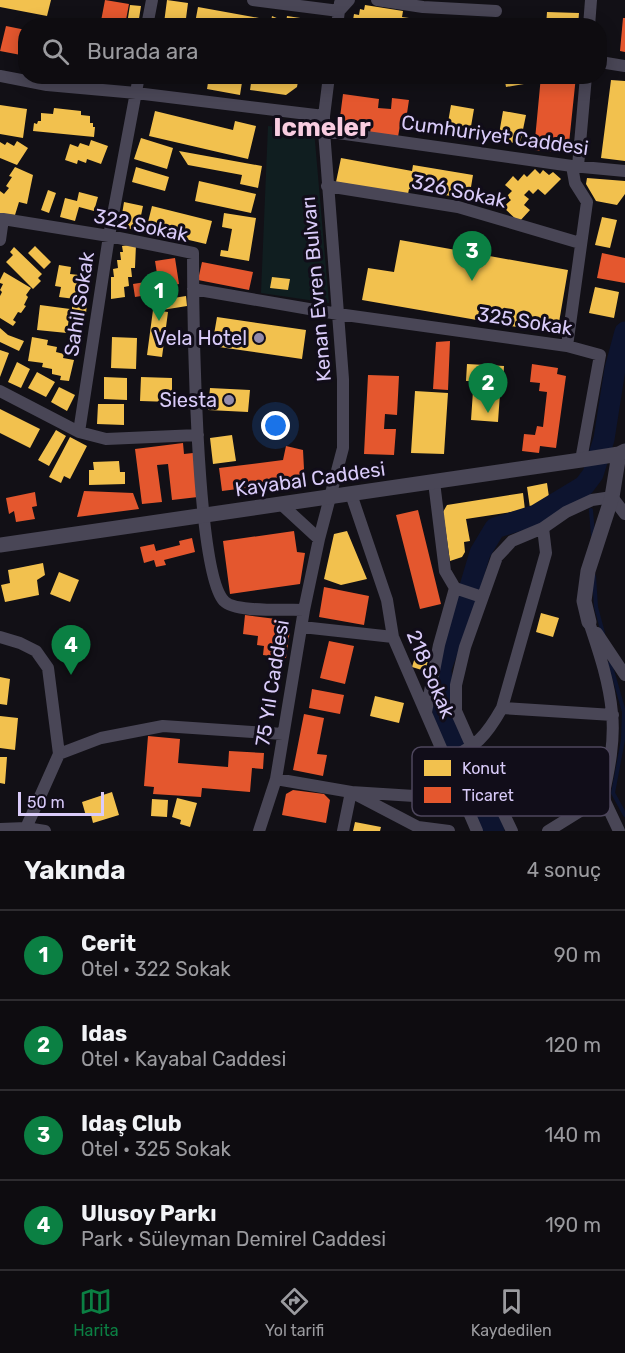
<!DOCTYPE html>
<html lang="tr">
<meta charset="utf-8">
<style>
body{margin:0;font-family:Rubik,sans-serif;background:#1c1a1e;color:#f1f3f6}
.scale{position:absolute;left:18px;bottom:15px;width:86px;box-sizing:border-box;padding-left:6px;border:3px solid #d9cbf9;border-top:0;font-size:16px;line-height:21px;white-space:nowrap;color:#d9cbf9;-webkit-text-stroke:4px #110d19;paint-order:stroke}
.you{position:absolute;left:276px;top:426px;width:21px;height:21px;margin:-15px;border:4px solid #fff;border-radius:50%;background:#1a73e8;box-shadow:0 0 0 9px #1a73e833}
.badge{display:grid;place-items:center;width:39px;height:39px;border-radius:50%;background:#0b8043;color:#fff;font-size:20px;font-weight:700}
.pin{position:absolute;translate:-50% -50px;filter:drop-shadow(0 2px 3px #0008)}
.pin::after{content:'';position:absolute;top:32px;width:21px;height:18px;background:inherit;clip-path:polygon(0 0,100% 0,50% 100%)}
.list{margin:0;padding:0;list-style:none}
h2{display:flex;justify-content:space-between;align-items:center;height:78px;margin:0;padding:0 24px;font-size:26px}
h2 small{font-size:20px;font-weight:400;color:#9b9b9f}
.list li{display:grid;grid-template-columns:39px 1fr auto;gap:18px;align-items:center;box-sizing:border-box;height:90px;padding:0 24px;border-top:2px solid #2e2c30}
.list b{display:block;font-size:22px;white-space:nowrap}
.list p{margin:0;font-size:20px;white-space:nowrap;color:#9b9b9f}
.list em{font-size:20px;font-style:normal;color:#9b9b9f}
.icon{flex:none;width:33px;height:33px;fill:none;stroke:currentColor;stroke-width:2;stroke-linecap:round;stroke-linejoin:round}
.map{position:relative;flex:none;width:625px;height:831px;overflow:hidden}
.search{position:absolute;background:#0e0c10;box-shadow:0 3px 15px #0003;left:18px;right:18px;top:18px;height:66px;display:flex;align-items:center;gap:15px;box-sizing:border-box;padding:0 21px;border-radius:24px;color:#9b9b9f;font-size:22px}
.sheet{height:438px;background:#0e0c10}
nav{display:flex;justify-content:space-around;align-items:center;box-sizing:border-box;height:84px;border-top:2px solid #2e2c30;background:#0e0c10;font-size:16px;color:#9b9b9f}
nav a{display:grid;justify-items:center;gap:3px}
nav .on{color:#0b8043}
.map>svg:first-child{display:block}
.green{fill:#101e20}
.homes{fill:#f2c14e}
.shops{fill:#e4572e}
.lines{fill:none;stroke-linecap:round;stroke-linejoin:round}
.stream{stroke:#0d142f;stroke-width:4}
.river{stroke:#0d142f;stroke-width:21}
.minor{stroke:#494656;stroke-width:12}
.tertiary{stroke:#494656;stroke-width:15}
.poi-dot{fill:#938aaa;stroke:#110d19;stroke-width:2}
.labels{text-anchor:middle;stroke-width:6;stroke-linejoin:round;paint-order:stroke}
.street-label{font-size:20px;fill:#d9cbf9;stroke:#110d19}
.poi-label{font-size:20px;fill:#d9cbf9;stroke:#110d19;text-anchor:end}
.district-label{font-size:26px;font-weight:bold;fill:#f9cde1;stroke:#110d19}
.key{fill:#110d19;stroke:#4d465c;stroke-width:1.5}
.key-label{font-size:16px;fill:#d9cbf9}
</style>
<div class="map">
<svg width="625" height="831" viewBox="0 0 625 831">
<rect width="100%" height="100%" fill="#121016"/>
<path class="green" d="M268,126L314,130L329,303L261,293Z"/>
<path class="homes" d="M0,0H51L47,16L0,7Z
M167,0L188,3L185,26L164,23Z
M130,5L141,6L138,25L127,24Z
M365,5L403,11L402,17L409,18L408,26H352L354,14L359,15L360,9L364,10Z
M198,7L259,18L258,26H210L195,23Z
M547,12L579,13L578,26H546Z
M272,16L286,22L287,16L307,19L306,26H270Z
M209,76H243L240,95L207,89Z
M252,76H299L297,87L286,95L250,90Z
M504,76H523L524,84L506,87Z
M611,80L625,81V161L601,158Z
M0,105L27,109L23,138L0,134Z
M451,105L474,109L469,138L446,134Z
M54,108L81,111V115L90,116V123H93V127H95L94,137L33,131L34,123L37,124L38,121H41V113L53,114Z
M155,111L233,130L235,121L256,126L248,159L149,136Z
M503,111L526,115L520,144L498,140Z
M141,138L173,148L167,169L134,159Z
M91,140L108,146L101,164L87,159L86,163L78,160L77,164L65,160L70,144L78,147L80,143L89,146Z
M17,141L28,148L17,165L0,158V142L5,145L7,142L14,146Z
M179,151L262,166L258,188L240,184L242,175L188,165Z
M341,158L412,171L413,165L473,175L469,199L409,189L408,194L336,182Z
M15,167L33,175L27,204L19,202L15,215L0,214V191L4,194L9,188L6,186L12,177L9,176Z
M136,167L169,177L165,191L132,182Z
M535,169L540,174L543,170L549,175L553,172L561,179L545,195L538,189L533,194L529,190L524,195L529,199L524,205L530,210L519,222L503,207L511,200L507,196L512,191L505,185L513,176L518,181L524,174L527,177Z
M587,178L625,181V194L617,205L596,201L586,184Z
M199,181L256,194L251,213L195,201Z
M48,190L56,193L49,213L41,210Z
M79,192L98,197L94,211L79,207L75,221L60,217L65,198L77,201Z
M124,202L143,206L138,230L120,227Z
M152,206L212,221L206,244L146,230Z
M224,213L256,218L249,261L220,256L221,250L228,251L232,229L222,227Z
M602,217L617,220L610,248L595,245Z
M400,240L568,270L557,334L362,300L368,268L394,272Z
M136,244L135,268H131L132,277H128L129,286L124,287L125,297L111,299V277H114L113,269L118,268L117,260H121L120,252H123L122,246Z
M35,246L51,262L44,269L28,253Z
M14,247L42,274L38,278L41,281L33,289L6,262L13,255L10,252Z
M59,265L71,267L70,274L79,275L75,299L59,297L61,287L55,286Z
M4,272L31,288L26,295L28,297L24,305L26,306L21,313L18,312L13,320L16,322L13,326L0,318V296L2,292L0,290L3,284L0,283V280Z
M272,277L290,279L288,290L270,288Z
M595,287L619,292L614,318L589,313Z
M186,296L187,306L162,310L161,300Z
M72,301L87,302L86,314L72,313Z
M40,305L70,309L67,333L37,330Z
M153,310L168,312L162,357L147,355Z
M217,317L306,330L302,359L212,346Z
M0,328L8,335L24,341L19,351L0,342Z
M32,337L48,340L47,345L57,347L56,352L64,354L63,358L74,360L69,381L60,380L61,376L52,374V369L42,367L43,363L28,361Z
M112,337L137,338L136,369L111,368Z
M0,350L9,353L0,377Z
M17,362L30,369L21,388L8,382Z
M467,364L504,366L503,382L466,381Z
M37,372L55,382L46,397L28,388Z
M104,377L127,378V400L104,399Z
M141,377L172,378V402L140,401Z
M59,387L75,395L67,411L51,402Z
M210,388L250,390L248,412L208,410Z
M415,391L448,393L444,454L411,453Z
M473,391L500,393L498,422L471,420Z
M98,404H124V425L97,424Z
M0,409L40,429L30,448L0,433Z
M56,430L66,436L49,466L38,460Z
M232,435L236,461L213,464L210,438Z
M70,437L87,446L70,479L64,476L61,483L49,477Z
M119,461L120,472H125V484L89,485V470H94L93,462Z
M547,483L549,497L539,507L530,508L527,487Z
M523,493L525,510L466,519L470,541L464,542L465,552L462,557L450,561L443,512L447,505Z
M347,531L367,579L341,585L324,579L334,534Z
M43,563L45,575L37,580L39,595L5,602L1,585L10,583L8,570Z
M59,572L79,580L70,602L50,594Z
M541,613L559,618L553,637L536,632Z
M416,654L429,657L425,671L412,667Z
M0,677L10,679L7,705L0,704Z
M375,696L404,703L399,723L370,716Z
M0,716L18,718L15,750L0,748Z
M0,757H7L5,784L0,783Z
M112,792L119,815L93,823L91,815L86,816L82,802Z
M177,798L197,803L190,827L180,824L181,820L172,817Z
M152,799L168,800L167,817L151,816Z
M355,822L381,827L380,831H353Z"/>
<path class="shops" d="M105,0L129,4L125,25L101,21Z
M623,18H625V52L620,51Z
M6,26L26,30V56L0,51Z
M541,76H576L568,153L534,150Z
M343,94L379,99L378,108L391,109L392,98L409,100L406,120L401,119L398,137L370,133L372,122L361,121L360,128L339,125Z
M602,253L625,258V283L597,278Z
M175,258L179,284L159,287L160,293L135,297L133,284L158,280L155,261Z
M202,262L253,272L249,290L198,280Z
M450,341L448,390L433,389L436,342Z
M532,364L558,368L557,374L566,376L556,448L540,446L539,453L522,451L524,434L535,435L537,426L543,427L547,392L539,391L540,383L530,382Z
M368,375L399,376L397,415L385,414L384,429H396L394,455L364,454Z
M183,443L184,454L193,453L198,497L172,500L168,464L157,465L162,502L142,504L135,449Z
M286,446L303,450L304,469L296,482L222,491L219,468L283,460Z
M84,491L133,493L139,509L77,517Z
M35,492L37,506L32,507L35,519L16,522L14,511L9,514L6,498Z
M418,510L441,604L420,609L396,515Z
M294,531L297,552L305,553L300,584L230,594L223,541Z
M192,538L195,552L164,560L166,565L156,567L154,560L144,563L140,547L154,544L156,551L180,545L179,541Z
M324,587L369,596L364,625L319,617Z
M245,615L284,620L290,630L286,658L263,655L264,646L257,645L258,636L243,634Z
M329,641L354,646L345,684L320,678Z
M312,689L344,695L340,714L309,708Z
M304,714L324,718L317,754L327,755L323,776L293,770Z
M148,736L180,739L178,763L228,767L229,751L264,753L263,769L252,768L250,792L202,788L201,797L153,794L154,787L144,786Z
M293,790L324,794L330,800L326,823L282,815L286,794Z"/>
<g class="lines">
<path class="stream" d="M590,479V490
M591,510L593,535
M594,576L596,607L603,633
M610,663L624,712L623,740L613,793L625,815"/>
<path class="river" d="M494,831L443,716L441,668L463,610L480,553L495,528L536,515L584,486L593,474L604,439L615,369L625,332"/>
<path class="minor" d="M253,0L339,11L349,0
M377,0L423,7L496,11
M147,26L152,0
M337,26L340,3
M589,26L591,0
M600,62L625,66
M0,76L47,85L136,93L324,116
M324,131L572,166L625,171
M578,166L586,76
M327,186L458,207L580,243
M0,219H3L0,240
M3,219L109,236L193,253C193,307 195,571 224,601C235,613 286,609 304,610
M193,289L338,314L567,346L600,355L581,460
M567,346L587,202L575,183L572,166
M0,391L79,432L106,439L198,435
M79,432L109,236L139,76
M434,482L445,571L455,588L482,597
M351,494L387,600L393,637L477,831
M281,504L319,539
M589,622C599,652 609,681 612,713C615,740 609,770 603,797
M302,627L393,637
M597,633L625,675
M0,637L20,643L36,651L48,668L59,754L26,828L0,829
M502,708L613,715
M426,712L439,645L455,588
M59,754L101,738L163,726L283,734
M446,761C477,745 485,738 502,708L546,553L543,528
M276,779L351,792L462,799
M603,797L619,831
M26,828L45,831
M259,831L276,779L304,610L319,539L343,448V379L324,131V116L329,76
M343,831L351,792L418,827L449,831
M512,831L472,747L456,711V685L465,647L497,557L512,541L543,528L566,512L592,500L612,497L625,514
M548,831L603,797"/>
<path class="tertiary" d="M0,545L581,460L619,454L625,451
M589,622L584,601L588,571L612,497L619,454"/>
</g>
<g class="poi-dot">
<circle cx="259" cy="338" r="6"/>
<circle cx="229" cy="400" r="6"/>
</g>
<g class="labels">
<g class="street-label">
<text transform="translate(495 135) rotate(8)" y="7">Cumhuriyet Caddesi</text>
<text transform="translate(459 191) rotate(12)" y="7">326 Sokak</text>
<text transform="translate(141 225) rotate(12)" y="7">322 Sokak</text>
<text transform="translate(316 289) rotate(-95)" y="7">Kenan Evren Bulvarı</text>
<text transform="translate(79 304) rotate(-81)" y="7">Sahil Sokak</text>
<text transform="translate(525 321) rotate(9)" y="7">325 Sokak</text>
<text transform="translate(310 479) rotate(-8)" y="7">Kayabal Caddesi</text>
<text transform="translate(431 674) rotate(67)" y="7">218 Sokak</text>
<text transform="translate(272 683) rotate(-81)" y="7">75 Yıl Caddesi</text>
</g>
<g class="poi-label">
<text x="247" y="345">Vela Hotel</text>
<text x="217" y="407">Siesta</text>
</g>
<g class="district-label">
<text x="322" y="136">Icmeler</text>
</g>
</g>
<rect x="412" y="747" width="198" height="69" rx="9" class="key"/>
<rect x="424" y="760" width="27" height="16" fill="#f2c14e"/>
<rect x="424" y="787" width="27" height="16" fill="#e4572e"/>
<g class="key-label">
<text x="462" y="774">Konut</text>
<text x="462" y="801">Ticaret</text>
</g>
</svg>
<div class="scale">50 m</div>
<div class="you"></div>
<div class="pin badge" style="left:159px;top:321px">1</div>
<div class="pin badge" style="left:488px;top:413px">2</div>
<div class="pin badge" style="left:472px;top:281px">3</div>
<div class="pin badge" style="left:71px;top:675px">4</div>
<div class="search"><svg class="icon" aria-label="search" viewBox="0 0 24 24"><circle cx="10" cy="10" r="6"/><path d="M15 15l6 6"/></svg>Burada ara</div>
</div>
<section class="sheet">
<h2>Yakında<small>4 sonuç</small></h2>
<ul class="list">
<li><span class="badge">1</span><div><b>Cerit</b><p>Otel · 322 Sokak</p></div><em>90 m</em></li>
<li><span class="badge">2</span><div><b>Idas</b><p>Otel · Kayabal Caddesi</p></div><em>120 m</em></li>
<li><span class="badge">3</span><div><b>Idaş Club</b><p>Otel · 325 Sokak</p></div><em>140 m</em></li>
<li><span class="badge">4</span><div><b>Ulusoy Parkı</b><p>Park · Süleyman Demirel Caddesi</p></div><em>190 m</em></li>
</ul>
</section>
<nav>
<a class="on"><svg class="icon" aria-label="map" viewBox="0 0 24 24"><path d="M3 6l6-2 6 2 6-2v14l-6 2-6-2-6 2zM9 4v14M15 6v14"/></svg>Harita</a>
<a><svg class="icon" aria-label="directions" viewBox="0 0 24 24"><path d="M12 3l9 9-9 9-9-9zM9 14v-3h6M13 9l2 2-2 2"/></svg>Yol tarifi</a>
<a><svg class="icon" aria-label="saved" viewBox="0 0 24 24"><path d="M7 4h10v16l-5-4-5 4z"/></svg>Kaydedilen</a>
</nav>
